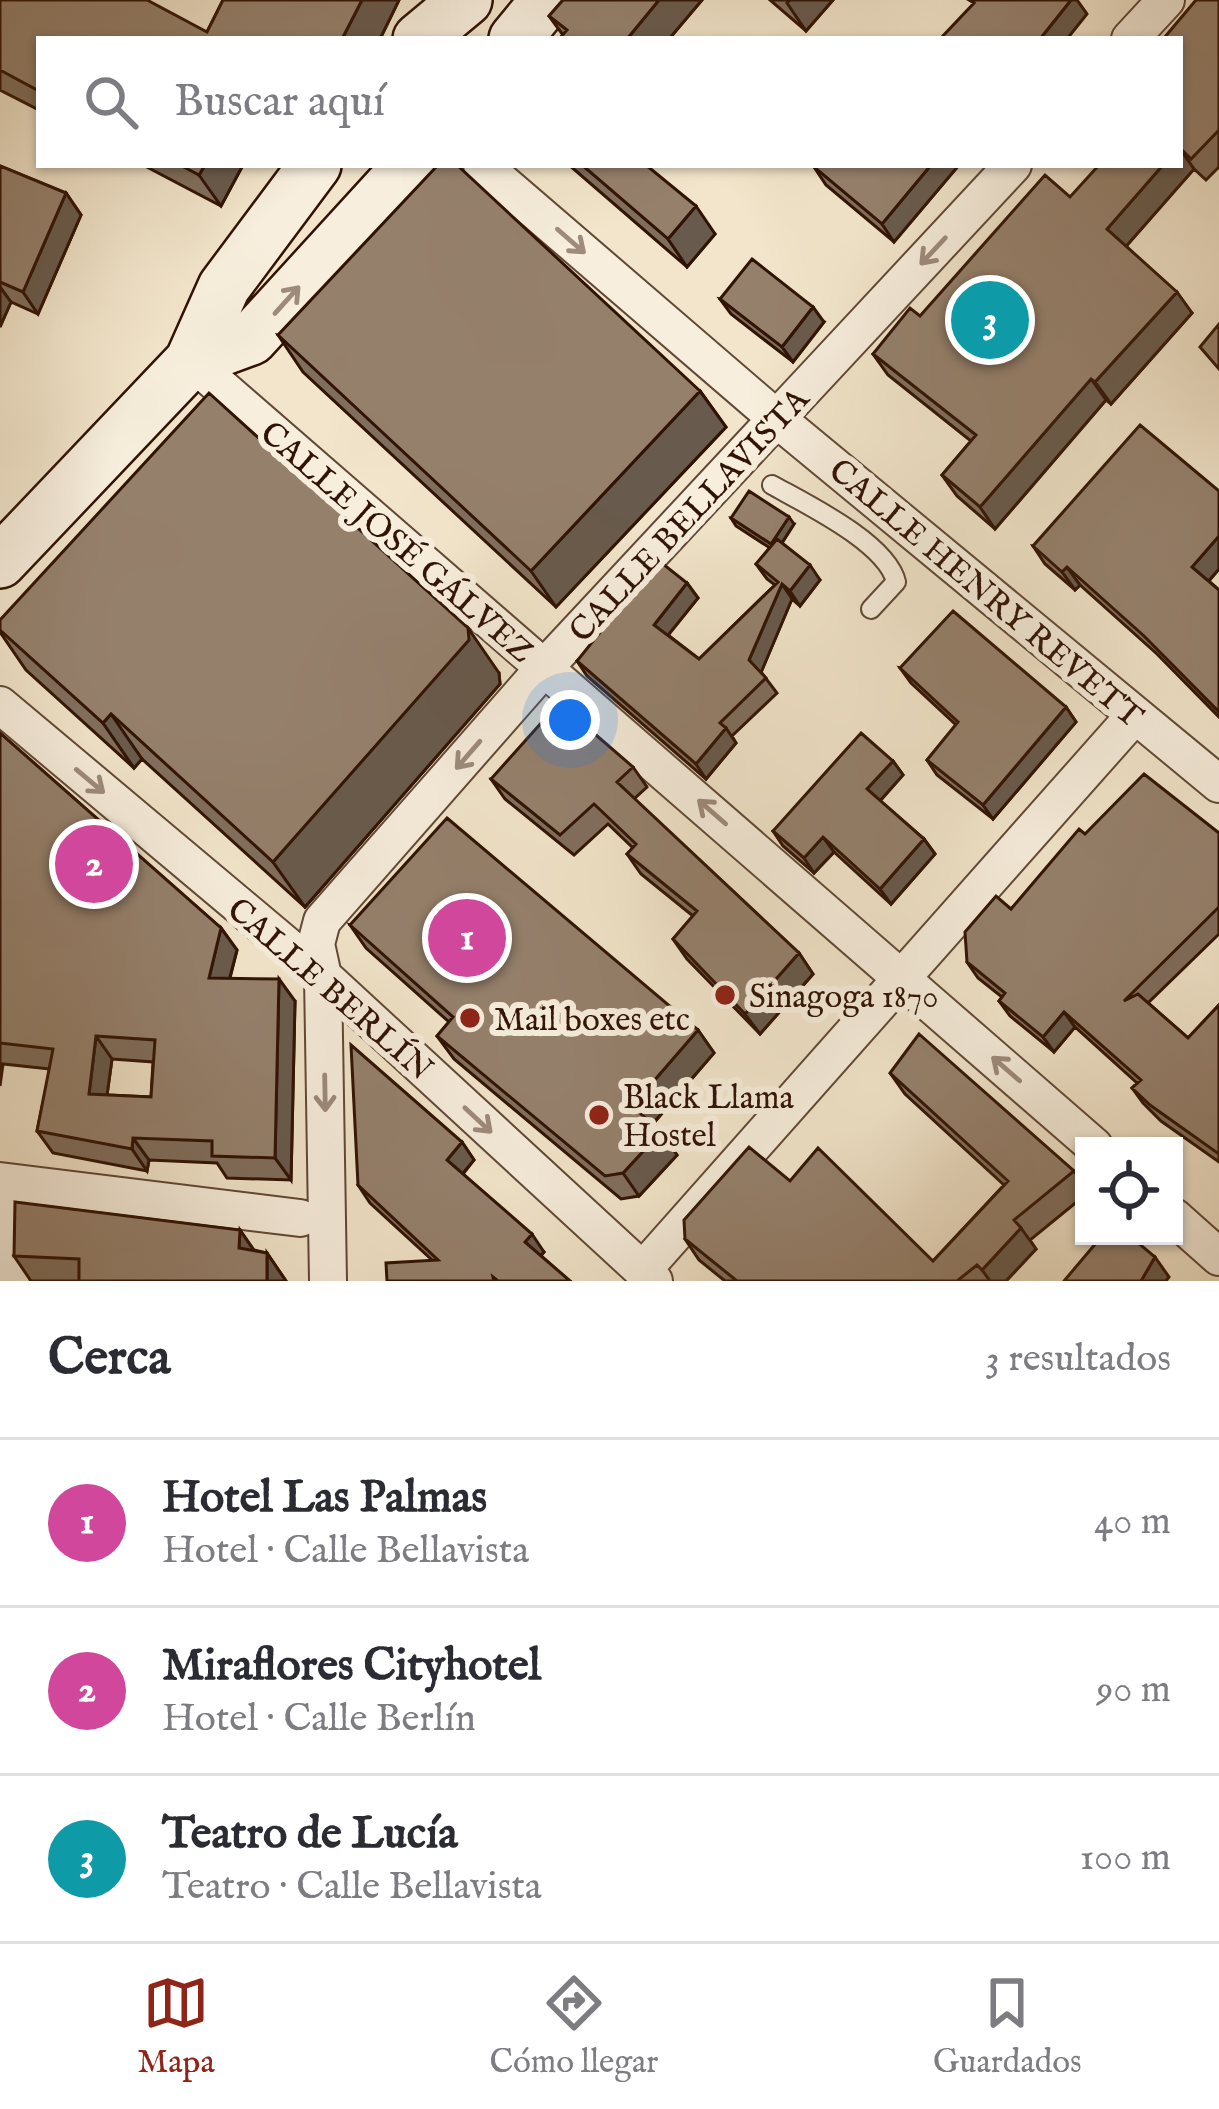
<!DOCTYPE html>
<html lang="es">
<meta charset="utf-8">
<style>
body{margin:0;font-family:"IM FELL English",serif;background:#f7f7f7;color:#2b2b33}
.controls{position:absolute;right:36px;bottom:36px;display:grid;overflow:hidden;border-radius:0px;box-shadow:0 3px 9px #0004}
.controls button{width:108px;height:108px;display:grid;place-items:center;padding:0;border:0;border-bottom:3px solid #e1e1e2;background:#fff;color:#2b2b33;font:60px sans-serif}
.you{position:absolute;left:570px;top:720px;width:42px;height:42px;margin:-30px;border:9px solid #fff;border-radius:50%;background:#1a73e8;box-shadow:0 0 0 18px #1a73e833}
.badge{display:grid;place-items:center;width:78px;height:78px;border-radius:50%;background:#8f2418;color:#fff;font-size:39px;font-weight:700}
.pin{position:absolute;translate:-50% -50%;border:6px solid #fff;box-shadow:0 3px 12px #0006}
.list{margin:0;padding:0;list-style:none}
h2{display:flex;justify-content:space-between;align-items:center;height:156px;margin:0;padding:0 48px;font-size:51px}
h2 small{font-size:39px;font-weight:400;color:#7c7c81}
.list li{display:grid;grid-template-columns:78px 1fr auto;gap:36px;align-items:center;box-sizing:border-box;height:168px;padding:0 48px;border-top:3px solid #e1e1e2}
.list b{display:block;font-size:45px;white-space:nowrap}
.list p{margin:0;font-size:39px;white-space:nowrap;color:#7c7c81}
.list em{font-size:39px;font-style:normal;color:#7c7c81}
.icon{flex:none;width:66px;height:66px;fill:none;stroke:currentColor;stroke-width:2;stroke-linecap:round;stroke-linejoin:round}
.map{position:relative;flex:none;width:1219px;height:1281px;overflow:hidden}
.search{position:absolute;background:#fff;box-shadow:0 3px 9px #0004;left:36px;right:36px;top:36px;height:132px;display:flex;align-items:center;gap:30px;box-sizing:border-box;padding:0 42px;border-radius:0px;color:#7c7c81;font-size:45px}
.sheet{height:660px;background:#fff}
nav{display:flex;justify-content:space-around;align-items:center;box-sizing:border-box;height:168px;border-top:3px solid #e1e1e2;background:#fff;font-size:33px;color:#7c7c81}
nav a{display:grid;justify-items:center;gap:6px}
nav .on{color:#8f2418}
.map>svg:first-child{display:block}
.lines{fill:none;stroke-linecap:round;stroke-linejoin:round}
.lane-casing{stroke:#614836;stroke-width:22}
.street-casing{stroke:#614836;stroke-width:40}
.secondary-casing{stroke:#311305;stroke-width:56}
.lane{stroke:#f7eedd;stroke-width:18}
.street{stroke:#f7eedd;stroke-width:36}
.secondary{stroke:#f7eedd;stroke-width:51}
.wall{fill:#806e5d;stroke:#311305;stroke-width:3;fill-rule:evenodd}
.shaded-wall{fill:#685a4c;stroke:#311305;stroke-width:3}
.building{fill:#95806c;stroke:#311305;stroke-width:3;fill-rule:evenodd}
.oneway{stroke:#9e8b7c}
.poi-dot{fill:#8f2418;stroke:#f7eedd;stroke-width:4.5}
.labels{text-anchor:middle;stroke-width:12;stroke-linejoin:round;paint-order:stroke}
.street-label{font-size:33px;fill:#311305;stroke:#f7eedd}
.poi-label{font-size:33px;fill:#311305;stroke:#f7eedd;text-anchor:start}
</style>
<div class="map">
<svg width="1219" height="1281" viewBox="0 0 1219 1281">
<rect width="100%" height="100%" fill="#f2e5cb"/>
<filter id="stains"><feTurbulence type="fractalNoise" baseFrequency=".00167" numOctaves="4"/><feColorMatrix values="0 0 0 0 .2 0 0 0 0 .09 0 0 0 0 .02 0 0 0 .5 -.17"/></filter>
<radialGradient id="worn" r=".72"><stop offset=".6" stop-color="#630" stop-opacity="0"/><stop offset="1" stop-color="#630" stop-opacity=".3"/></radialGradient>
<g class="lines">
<defs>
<path id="lane" d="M772,485C806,504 887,543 896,582L871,609"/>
<path id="street" d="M1130,39L1166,0
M482,165L777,419L1219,784
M191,361L1094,1146
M0,705L323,976L654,1281
M0,1181L300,1218
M1174,1217L1219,1257
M642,1271L1135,715
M11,1280L13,1183
M328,1281L323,976L316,944L322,921L545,667L1013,165"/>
<path id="secondary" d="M419,39L466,0
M515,39L547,0
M191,361L251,339L410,165
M0,562L191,361L224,287L315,165"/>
</defs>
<use href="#lane" class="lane-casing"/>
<use href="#street" class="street-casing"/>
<use href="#secondary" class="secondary-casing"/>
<use href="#lane" class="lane"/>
<use href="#street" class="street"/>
<use href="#secondary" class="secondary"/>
</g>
<path class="wall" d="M0,0L207,32L223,0H399L380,39H39V110L0,90Z
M563,0H702L669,39H559L563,35L549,16Z
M770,0H833L806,31Z
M1219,0V167L1206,180L1194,169L1126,246L1192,313L1111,404L1106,400L995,529L957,496L942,475L971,441L888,375L873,354L1070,197L1180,165V39Z
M143,165H243L221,206Z
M569,165H646L715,234L687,267Z
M959,165L894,242L826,185L814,167Z
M0,166L66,193L81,215L38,314L11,302L0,327Z
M720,299L824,322L793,362L731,314Z
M278,335L700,391L726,427L556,607L303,372Z
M731,518L794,524L782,543L820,580L800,606L792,599L761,672L777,693L732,736L736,743L706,779L587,676L577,661L687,583L698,598L668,635L699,659L775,585L767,579L756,564L770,548L736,526Z
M1033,546L1219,569L1209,581L1219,590V717L1157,654L1080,585L1075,590L1045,564Z
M0,620L499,673L500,684L305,907L142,759L134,768L26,670L0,632Z
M900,668L1066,707L1076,722L993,819L937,775L927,760L956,725L911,683Z
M0,733L221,928L237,950L230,978L295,1001L291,1180L227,1178L217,1163L149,1160L147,1171L53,1153L37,1131L50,1069L3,1064L0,1086ZM112,1059L153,1062L151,1097L107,1095Z
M893,761L903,775L880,801L924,839L935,854L891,904L834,852L814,873L783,846L773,831Z
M633,767L647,787L634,799L799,953L813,974L760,1034L687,959L673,939L693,916L641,874L627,854L633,848L608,824L574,855L505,799L491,779Z
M1219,833V934L1148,1003L1188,1038L1219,1005V1162L1161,1121L1143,1103L1132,1088L1137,1083L1075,1027L1054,1052L1010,1016L999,1001L1002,997L978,978L967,962L1011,909L1085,834Z
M350,925L698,1030L714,1053L653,1124L661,1132L677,1155L639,1196L621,1199L454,1059L437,1036L449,1022L366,948Z
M890,1073L1074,1171L1084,1185V1196L1030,1240L1036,1249L1006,1281H725L699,1260L685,1239L790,1181L933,1261L1004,1185L905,1094Z
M462,1142L474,1160L463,1174L544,1252L541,1256L570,1281H387L432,1260L370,1203L358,1185Z
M240,1230L254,1250L267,1253L286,1281H31L14,1256Z"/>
<path class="shaded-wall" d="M362,0H399L380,39H342Z
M659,0H702L669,39H627Z
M790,0H833L806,31L787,3Z
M1071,0H1077L1087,14L1067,39H1040Z
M1180,149L1194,169L1122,251L1107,229L1163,165H1180Z
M205,165H243L221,206L199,175Z
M931,165H959L894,242L882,224Z
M66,193L81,215L38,314L23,292Z
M696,206L715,234L687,267L668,239Z
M0,287L11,302L0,327Z
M1177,292L1192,313L1111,404L1095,382Z
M813,307L824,322L793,362L782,347Z
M1091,379L1106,400L995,529L980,507Z
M700,391L726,427L556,607L531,571Z
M789,517L794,524L776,552L771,544Z
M1219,536V569L1205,585L1192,567Z
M810,565L820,580L800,606L790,591Z
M1067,567L1080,585L1075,590L1062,572Z
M687,583L698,598L665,639L654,625Z
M782,584L792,599L760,675L749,660Z
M468,628L499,673L500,684L305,907L273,862Z
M1066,707L1076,722L993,819L983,805Z
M111,714L142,759L134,768L103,723Z
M726,728L736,743L706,779L696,764Z
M893,761L903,775L877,804L867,789Z
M823,837L834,852L814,873L804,858Z
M924,839L935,854L891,904L880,889Z
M221,928L237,950L224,1000L209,978Z
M799,953L813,974L760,1034L745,1014Z
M279,979L295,1001L291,1180L275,1158Z
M1064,1012L1075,1027L1054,1052L1043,1037Z
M698,1030L714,1053L648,1129L632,1106Z
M96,1036L112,1059L104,1117L89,1094Z
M661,1132L677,1155L639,1196L623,1173Z
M133,1138L149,1160L147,1171L132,1149Z
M462,1142L474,1160L459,1178L447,1160Z
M1021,1228L1036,1249L1006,1281H990L982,1270Z
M240,1230L259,1258L239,1248Z
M532,1234L544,1252L537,1259L525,1242Z
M267,1253L286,1281H267Z
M1155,1257L1169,1277L1166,1281H1141Z"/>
<path class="building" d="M0,0H147L207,32L223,0H362L342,39H39V91L0,70Z
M563,0H659L627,39H559L567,30L549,16Z
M969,0H1071L1040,39H940L974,3Z
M1196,0H1219V130L1191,159L1180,148V39L1164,38Z
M180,165H205L199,175Z
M438,165H457L700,391L531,571L278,335Z
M582,165H646L696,206L668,239Z
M816,165H931L882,224L814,167Z
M1099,165H1163L1107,229L1177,292L1095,382L1091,379L980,507L942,475L976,435L873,354L910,308L920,316L1045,175L1070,197Z
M0,166L66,193L23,292L0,282Z
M752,259L813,307L782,347L720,299Z
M1219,324V369L1200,347Z
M209,393L468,628L469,640L273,862L111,714L103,723L0,630V620Z
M1140,425L1219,491V536L1192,567L1219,590V712L1144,636L1067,567L1062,572L1033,546Z
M749,491L789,517L771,544L731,518Z
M777,539L810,565L790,591L782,584L749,660L766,678L720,723L726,728L696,764L577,661L658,560L687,583L654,625L699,659L778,582L756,564Z
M953,611L1066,707L983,805L927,760L958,722L900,668Z
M559,703L633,767L617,782L799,953L745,1014L673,939L697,911L627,854L636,844L594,804L560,835L491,779Z
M0,733L221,928L209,978L279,979L275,1158L212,1156V1141L133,1138L132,1149L37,1131L53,1049L0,1043ZM96,1036L155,1040L151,1097L89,1094Z
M861,733L893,761L867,789L924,839L880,889L823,837L804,858L773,831Z
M1144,774L1219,833V907L1124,1001L1138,994L1188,1038L1219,1005V1154L1150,1105L1132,1088L1141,1080L1064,1012L1043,1037L999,1001L1005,993L967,962L965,932L996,896L1011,909L1079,829L1085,834Z
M447,818L698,1030L632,1106L661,1132L623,1173L605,1176L437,1036L453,1017L350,925Z
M919,1034L1074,1171L1014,1220L1021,1228L982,1270L977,1265L957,1281H737L685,1239L684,1220L749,1147L790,1181L818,1148L933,1261L1008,1181L890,1073Z
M351,1045L462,1142L447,1160L532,1234L525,1242L570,1281H498L493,1277L494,1281H387L386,1263L438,1260L358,1185Z
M15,1202L240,1230L239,1248L267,1253V1281H79V1259L14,1256Z
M1102,1236H1130L1155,1257L1141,1281H1064Z"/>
<defs><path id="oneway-shaft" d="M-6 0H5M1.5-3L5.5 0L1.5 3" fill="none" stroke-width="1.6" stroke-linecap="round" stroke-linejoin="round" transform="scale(3)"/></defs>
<g class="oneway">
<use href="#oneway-shaft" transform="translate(571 241) rotate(41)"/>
<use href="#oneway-shaft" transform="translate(933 251) rotate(133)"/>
<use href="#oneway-shaft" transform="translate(287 300) rotate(-48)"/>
<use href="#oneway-shaft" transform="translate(468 755) rotate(131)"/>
<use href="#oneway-shaft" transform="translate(90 781) rotate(40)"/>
<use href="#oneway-shaft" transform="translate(712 812) rotate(-139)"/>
<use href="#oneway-shaft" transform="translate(1006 1069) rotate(-139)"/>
<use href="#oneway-shaft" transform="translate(325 1093) rotate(89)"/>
<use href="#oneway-shaft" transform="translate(478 1120) rotate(43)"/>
</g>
<g class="poi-dot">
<circle cx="725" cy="995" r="12"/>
<circle cx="470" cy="1018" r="12"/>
<circle cx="599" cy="1115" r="12"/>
</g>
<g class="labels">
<g class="street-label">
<text transform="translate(688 514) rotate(-47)" y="12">CALLE BELLAVISTA</text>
<text transform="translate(398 541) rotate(41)" y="12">CALLE JOSÉ GÁLVEZ</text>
<text transform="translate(987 592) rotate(40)" y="12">CALLE HENRY REVETT</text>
<text transform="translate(331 988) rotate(41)" y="12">CALLE BERLÍN</text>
</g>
<g class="poi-label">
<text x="749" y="1007">Sinagoga 1870</text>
<text x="494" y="1030">Mail boxes etc</text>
<text x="623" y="1108">Black Llama<tspan x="623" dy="38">Hostel</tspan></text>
</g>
</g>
<rect width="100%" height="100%" filter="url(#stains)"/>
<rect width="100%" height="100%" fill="url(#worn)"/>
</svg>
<div class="controls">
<button><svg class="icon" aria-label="locate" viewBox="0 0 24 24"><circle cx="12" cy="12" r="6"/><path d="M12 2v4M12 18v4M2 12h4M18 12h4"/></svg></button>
</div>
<div class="you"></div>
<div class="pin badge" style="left:467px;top:938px;background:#d1479c">1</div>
<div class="pin badge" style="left:94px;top:864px;background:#d1479c">2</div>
<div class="pin badge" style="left:990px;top:320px;background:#0f9aa8">3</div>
<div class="search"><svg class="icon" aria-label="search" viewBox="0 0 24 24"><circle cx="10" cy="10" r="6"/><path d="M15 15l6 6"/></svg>Buscar aquí</div>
</div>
<section class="sheet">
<h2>Cerca<small>3 resultados</small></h2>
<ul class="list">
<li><span class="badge" style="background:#d1479c">1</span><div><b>Hotel Las Palmas</b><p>Hotel · Calle Bellavista</p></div><em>40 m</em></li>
<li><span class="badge" style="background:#d1479c">2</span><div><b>Miraflores Cityhotel</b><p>Hotel · Calle Berlín</p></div><em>90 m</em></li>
<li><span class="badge" style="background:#0f9aa8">3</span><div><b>Teatro de Lucía</b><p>Teatro · Calle Bellavista</p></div><em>100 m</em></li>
</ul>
</section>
<nav>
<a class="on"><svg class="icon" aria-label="map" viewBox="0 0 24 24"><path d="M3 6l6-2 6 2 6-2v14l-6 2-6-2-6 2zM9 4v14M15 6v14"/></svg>Mapa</a>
<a><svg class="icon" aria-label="directions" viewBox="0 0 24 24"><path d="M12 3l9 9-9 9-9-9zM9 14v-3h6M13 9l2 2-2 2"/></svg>Cómo llegar</a>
<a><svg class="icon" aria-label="saved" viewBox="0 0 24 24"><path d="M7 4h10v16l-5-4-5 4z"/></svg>Guardados</a>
</nav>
